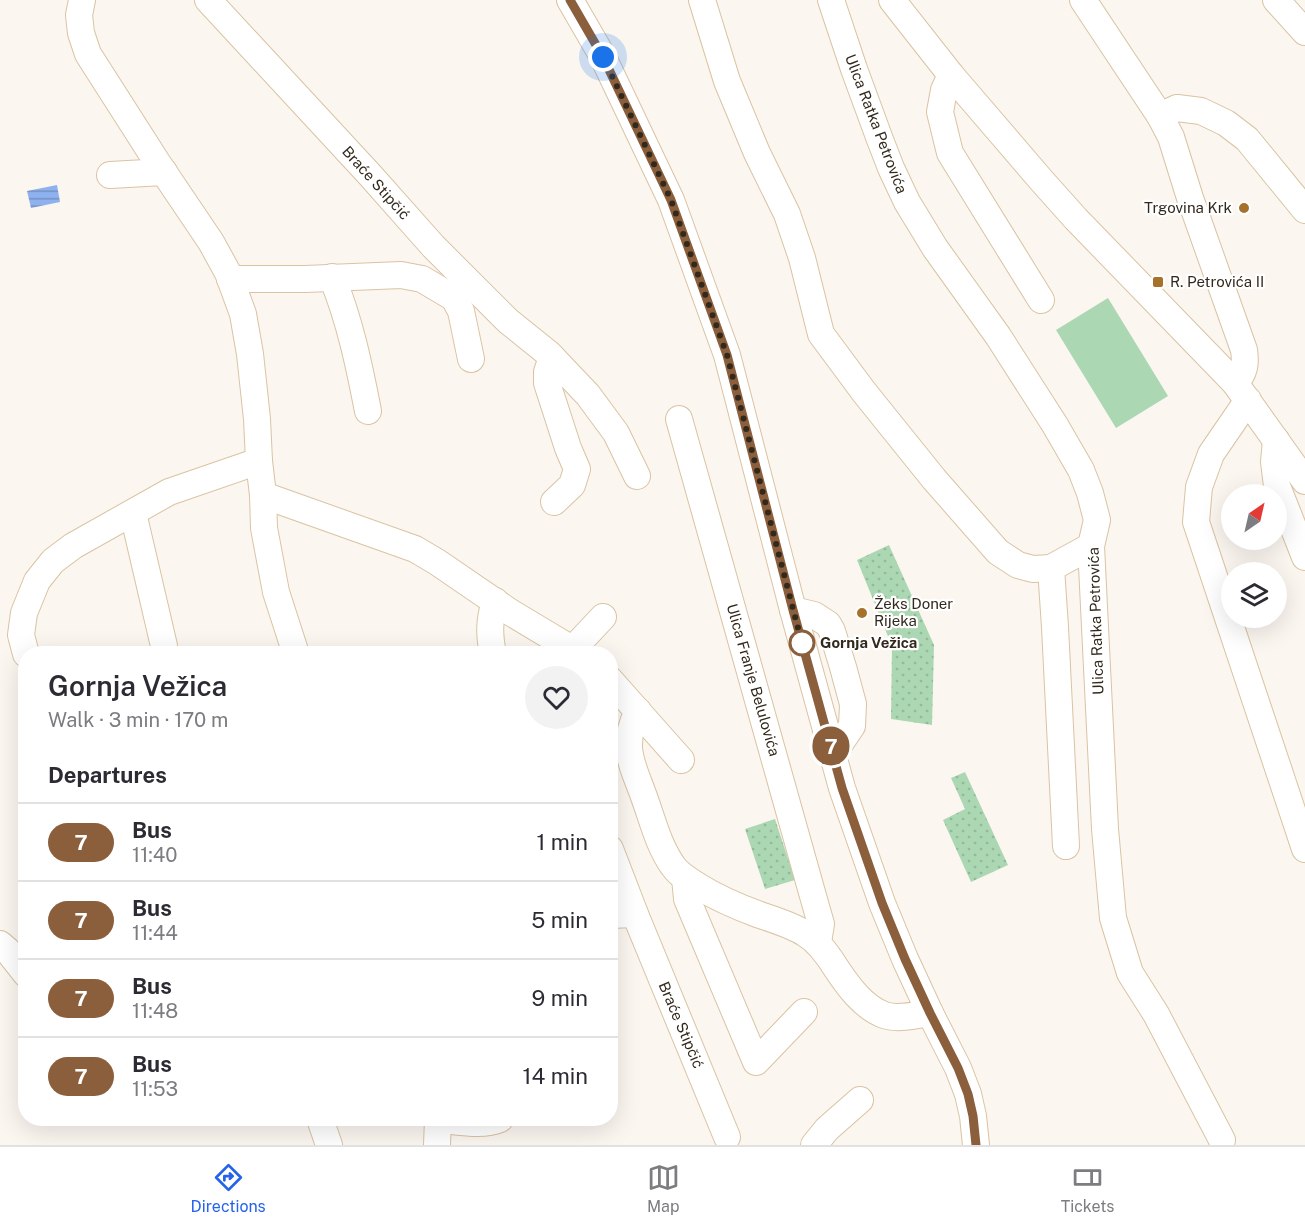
<!DOCTYPE html>
<meta charset="utf-8">
<style>
:root{--surface:#fff;--page:#f2f2f3;--text:#2b2b33;--muted:#7c7c81;--line:#e1e1e2;--accent:#2563eb}
body{margin:0;font-family:"Public Sans",sans-serif;background:var(--page);color:var(--text);height:100vh;display:flex;flex-direction:column;font-size:22px;white-space:nowrap}
*{box-sizing:border-box;margin:0}
p{font-size:20px;color:var(--muted)}
.icon{flex:none;width:33px;height:33px;fill:none;stroke:currentColor;stroke-width:2;stroke-linecap:round;stroke-linejoin:round}
.map{position:relative;flex:1;overflow:hidden}
.details{position:absolute;left:18px;top:646px;width:600px;height:480px;display:flex;flex-direction:column;background:var(--surface);border-radius:24px;box-shadow:0 6px 24px #0002}
.details>*{flex:none}
.badge{padding:0 12px;border-radius:20px;font-size:21px;line-height:39px}
.needle{width:39px;rotate:34deg}
.buttons{position:absolute;left:1221px;top:484px;display:grid;gap:12px}
.buttons a{display:grid;place-items:center;width:66px;height:66px;border-radius:50%;background:var(--surface);box-shadow:0 6px 24px #0002;font-size:30px}
.you{position:absolute;width:30px;height:30px;margin:-15px;border:4px solid #fff;border-radius:50%;background:#1a73e8;box-shadow:0 0 0 9px #1a73e833}
.map>.badge{position:absolute;translate:-50% -50%;box-shadow:0 0 0 3px #fff}
h2{padding:0 30px;font-size:22px;line-height:54px}
.round{display:grid;place-items:center;flex:none;width:63px;height:63px;border-radius:32px;background:var(--page)}
.overview{display:flex;align-items:center;justify-content:space-between;height:102px;padding:0 30px}
h1{font-size:28px;font-weight:600;line-height:45px}
ul{padding:0;list-style:none}
li{display:flex;align-items:center;gap:18px;height:78px;padding:0 30px;border-top:2px solid var(--line)}
li div{flex:1}
li b{display:block;font-size:22px}
li em{font-style:normal}
li .badge{min-width:66px;font-weight:700;text-align:center}
.tab-bar{display:flex;justify-content:space-around;align-items:center;height:84px;border-top:2px solid var(--line);background:var(--surface);font-size:16px;color:var(--muted)}
.tab-bar a{display:grid;justify-items:center;gap:3px}
.tab-bar .active{color:var(--accent)}
.map>svg:first-child{display:block}
</style>
<div class="map">
<svg width="1305" height="1145" viewBox="0 0 1305 1145">
<defs>
<pattern id="green-dots" width="8" height="8" patternUnits="userSpaceOnUse" patternTransform="scale(1.5)"><rect width="8" height="8" fill="#acd7b3"/><path d="M2 2h.1M6 6h.1" fill="none" stroke="#94b999" stroke-width="1.8" stroke-linecap="round"/></pattern>
<pattern id="water-rules" width="6" height="5" patternUnits="userSpaceOnUse" patternTransform="scale(1.5)"><rect width="6" height="5" fill="#8eb1ef"/><path d="M0 2.5h6" fill="none" stroke="#7590c1"/></pattern>
</defs>
<rect width="100%" height="100%" fill="#fbf6f0"/>
<g fill="url(#green-dots)">
<path d="M889,545L934,645L932,725L891,719L892,646L857,560Z"/>
<path d="M965,772L1008,865L971,882L943,820L965,809L951,778Z"/>
<path d="M775,819L795,880L765,889L745,829Z"/>
</g>
<path fill="#acd7b3" d="M1108,298L1168,396L1116,428L1056,330Z"/>
<path fill="url(#water-rules)" d="M57,185L60,202L31,208L27,191Z"/>
<g fill="none" stroke-linecap="round" stroke-linejoin="round">
<defs>
<g id="minor">
<path d="M82,0L79,15L81,33L88,54L157,162L211,242L228,273L243,314L250,354L257,419L259,461L263,495L264,528L276,592L296,654"/>
<path d="M208,0L370,175L433,246L508,321L549,354L588,395L616,433L637,476"/>
<path d="M570,0L603,57L671,200L727,355L793,610L842,788L882,903L905,959L930,1013L958,1068L968,1094L973,1116L976,1145"/>
<path d="M702,0L727,81L757,153L787,214L802,258L821,334L864,392L934,479L998,552L1018,565L1033,569L1051,568L1091,546"/>
<path d="M831,0L854,69L879,137L891,168L907,202L935,248L998,336L1055,425L1081,470L1090,493L1097,520L1091,546L1105,829L1113,918L1130,973L1156,1014L1222,1140"/>
<path d="M892,0L951,75L1042,181L1076,219L1235,383L1305,481"/>
<path d="M1083,0L1160,116L1171,137L1190,198L1244,350C1246,363 1245,373 1235,383"/>
<path d="M1276,0L1305,32"/>
<path d="M951,75L944,90L940,112L950,153L1041,300"/>
<path d="M1160,116L1177,108L1201,111L1226,123L1247,139L1305,210"/>
<path d="M110,175L164,172"/>
<path d="M332,277C350,321 359,365 368,411"/>
<path d="M230,279H305L401,275L422,279L454,298L461,311L471,359"/>
<path d="M552,357L547,372V383L568,448L577,469L572,485L554,502"/>
<path d="M1248,400L1211,454L1199,487L1196,522L1305,849"/>
<path d="M679,419L813,896L821,924L818,942"/>
<path d="M1276,440L1274,462L1277,486L1305,557"/>
<path d="M263,495L415,549L437,562L510,612L570,648L578,654"/>
<path d="M133,513L164,646"/>
<path d="M1051,568L1055,627L1066,846"/>
<path d="M793,610L814,615L828,624L832,631L843,667L853,704L852,726L833,754"/>
<path d="M572,650L603,617"/>
<path d="M26,654L21,635L24,613L37,581L53,561L73,546L169,492L259,461"/>
<path d="M493,654C489,634 489,621 495,601"/>
<path d="M610,680L681,760"/>
<path d="M638,711C621,745 631,762 643,794C652,818 658,845 673,866C679,875 689,880 698,886C717,898 738,907 760,915C775,920 792,925 806,934C819,942 828,955 836,968C848,986 863,1007 884,1015C898,1020 915,1015 930,1013"/>
<path d="M610,849L635,914L727,1137"/>
<path d="M685,878L687,899L756,1062L804,1012"/>
<path d="M610,915L635,914"/>
<path d="M0,944L7,950L26,974"/>
<path d="M320,1119L329,1145"/>
<path d="M438,1120C458,1121 481,1127 500,1119"/>
<path d="M437,1145L438,1119"/>
<path d="M814,1145L827,1129L860,1100"/>
</g>
</defs>
<use href="#minor" stroke="#dac3a3" stroke-width="28"/>
<use href="#minor" stroke="#fff" stroke-width="26"/>
</g>
<g fill="none" stroke-linecap="round" stroke-linejoin="round">
<defs>
<path id="line" d="M570,0L603,57L671,200L727,355L793,610L842,788L882,903L905,959L930,1013L958,1068L968,1094L973,1116L976,1145"/>
</defs>
<use href="#line" stroke="#fff" stroke-width="14"/>
<use href="#line" stroke="#8b5e3c" stroke-width="9"/>
<path stroke="#32291c" stroke-width="6" stroke-dasharray="0 10.8" d="M603,57L671,200L727,355L804,651L802,643"/>
</g>
<g fill="#a6722b" stroke="#fff" stroke-width="2">
<circle cx="1244" cy="208" r="6"/>
<rect x="1152" y="276" width="12" height="12" rx="3"/>
<circle cx="862" cy="613" r="6"/>
</g>
<circle fill="#fff" stroke="#8b5e3c" stroke-width="3" cx="802" cy="643" r="12"/>
<g text-anchor="middle" stroke-width="4.5" stroke-linejoin="round" paint-order="stroke">
<g font-size="15" fill="#32291c" stroke="#fff">
<text transform="translate(876 124) rotate(69)" y="5">Ulica Ratka Petrovića</text>
<text transform="translate(376 183) rotate(48)" y="5">Braće Stipčić</text>
<text transform="translate(1096 621) rotate(-92)" y="5">Ulica Ratka Petrovića</text>
<text transform="translate(753 680) rotate(74)" y="5">Ulica Franje Belulovića</text>
<text transform="translate(681 1025) rotate(67)" y="5">Braće Stipčić</text>
</g>
<g font-size="15" fill="#32291c" stroke="#fff" text-anchor="start">
<text x="1232" y="213" text-anchor="end">Trgovina Krk</text>
<text x="1170" y="287">R. Petrovića II</text>
<text x="874" y="609">Žeks Doner<tspan x="874" dy="17">Rijeka</tspan></text>
</g>
<g font-size="15" font-weight="bold" fill="#32291c" stroke="#fff" text-anchor="start">
<text x="820" y="648">Gornja Vežica</text>
</g>
</g>
</svg>
<div class="buttons">
<a><svg class="needle" viewBox="-14 -14 28 28"><path d="M0-13l5 13h-10z" fill="#e53935"/><path d="M0 13l5-13h-10z" fill="#7c7c81"/></svg></a>
<a><svg class="icon" aria-label="layers" viewBox="0 0 24 24"><path d="M12 4l9 5-9 5-9-5zM3 14l9 5 9-5"/></svg></a>
</div>
<div class="you" style="left:603px;top:57px"></div>
<b class="badge" style="left:831px;top:746px;background:#8b5e3c;color:#fff">7</b>
<section class="details">
<div class="overview"><div><h1>Gornja Vežica</h1><p>Walk · 3 min · 170 m</p></div><a class="round"><svg class="icon" aria-label="heart" viewBox="0 0 24 24"><path d="M12 20l-8-8c-3-5 5-10 8-4 3-6 11-1 8 4z"/></svg></a></div>
<h2>Departures</h2>
<ul>
<li><span class="badge" style="background:#8b5e3c;color:#fff">7</span><div><b>Bus</b><p>11:40</p></div><em>1 min</em></li>
<li><span class="badge" style="background:#8b5e3c;color:#fff">7</span><div><b>Bus</b><p>11:44</p></div><em>5 min</em></li>
<li><span class="badge" style="background:#8b5e3c;color:#fff">7</span><div><b>Bus</b><p>11:48</p></div><em>9 min</em></li>
<li><span class="badge" style="background:#8b5e3c;color:#fff">7</span><div><b>Bus</b><p>11:53</p></div><em>14 min</em></li>
</ul>
</section>
</div>
<nav class="tab-bar">
<a class="active"><svg class="icon" aria-label="directions" viewBox="0 0 24 24"><path d="M12 3l9 9-9 9-9-9zM9 14v-3h6M13 9l2 2-2 2"/></svg>Directions</a>
<a><svg class="icon" aria-label="map" viewBox="0 0 24 24"><path d="M3 6l6-2 6 2 6-2v14l-6 2-6-2-6 2zM9 4v14M15 6v14"/></svg>Map</a>
<a><svg class="icon" aria-label="tickets" viewBox="0 0 24 24"><path d="M3 7h18v10H3zM15 7v10"/></svg>Tickets</a>
</nav>
